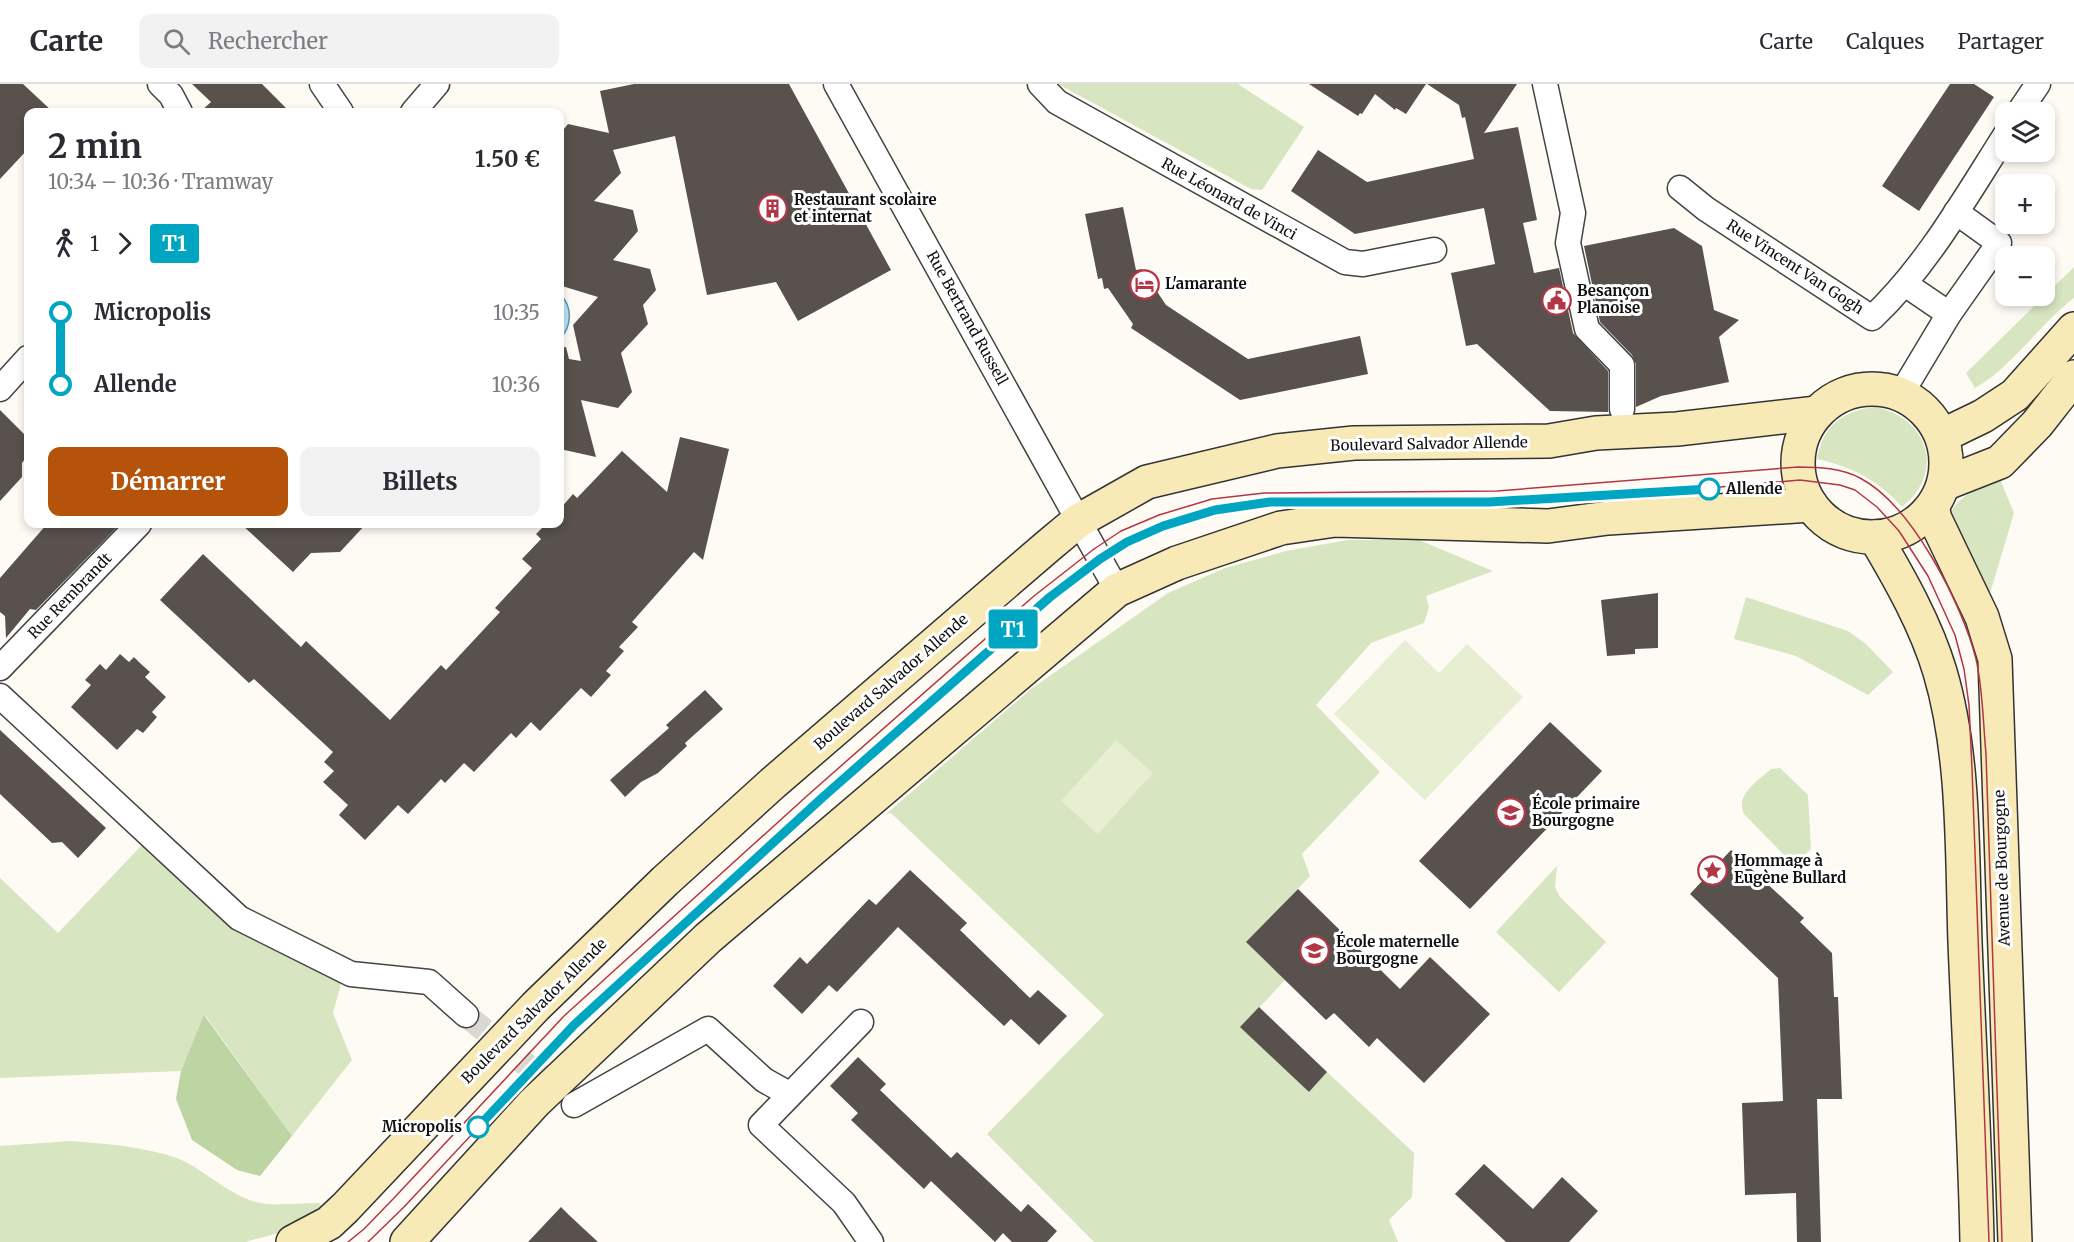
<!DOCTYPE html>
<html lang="fr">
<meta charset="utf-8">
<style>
:root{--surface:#fff;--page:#f2f2f3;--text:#2b2b33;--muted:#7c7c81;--line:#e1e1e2;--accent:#b45309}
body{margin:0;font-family:Merriweather,serif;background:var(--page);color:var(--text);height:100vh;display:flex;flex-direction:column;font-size:22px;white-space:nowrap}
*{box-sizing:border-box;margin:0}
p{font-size:20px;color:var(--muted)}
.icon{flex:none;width:33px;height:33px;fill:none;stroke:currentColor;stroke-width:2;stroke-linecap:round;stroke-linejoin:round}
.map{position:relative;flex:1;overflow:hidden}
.details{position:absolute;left:24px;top:24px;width:540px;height:420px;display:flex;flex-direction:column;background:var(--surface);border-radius:12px;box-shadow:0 3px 9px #0003}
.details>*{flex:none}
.badge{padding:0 12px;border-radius:4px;font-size:21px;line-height:39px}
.buttons{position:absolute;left:1995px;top:18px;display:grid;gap:12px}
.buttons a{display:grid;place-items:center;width:60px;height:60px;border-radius:12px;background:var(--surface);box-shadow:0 3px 9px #0003;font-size:30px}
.map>.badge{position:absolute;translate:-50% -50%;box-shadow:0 0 0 3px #fff}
.legs{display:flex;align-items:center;gap:9px;height:66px;padding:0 24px;font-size:20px}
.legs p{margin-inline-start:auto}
.summary{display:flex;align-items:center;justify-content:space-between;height:102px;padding:0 24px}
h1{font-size:33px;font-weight:700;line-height:45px}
.button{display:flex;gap:12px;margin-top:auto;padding:12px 24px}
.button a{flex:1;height:69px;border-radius:12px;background:var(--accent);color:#fff;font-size:24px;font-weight:700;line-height:69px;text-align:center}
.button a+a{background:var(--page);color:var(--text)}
ul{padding:0 24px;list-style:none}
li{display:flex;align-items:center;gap:21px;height:72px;font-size:22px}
li i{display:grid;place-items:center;width:9px;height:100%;margin:0 8px;background:currentColor}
li i::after{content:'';width:15px;height:15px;margin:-8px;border:4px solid;border-radius:50%;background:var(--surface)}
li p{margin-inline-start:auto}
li:first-child i{background:linear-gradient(#0000 50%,currentColor 0)}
li:last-child i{background:linear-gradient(currentColor 50%,#0000 0)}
header{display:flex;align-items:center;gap:36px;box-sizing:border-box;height:84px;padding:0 30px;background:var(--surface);border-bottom:2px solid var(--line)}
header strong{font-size:28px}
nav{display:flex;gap:33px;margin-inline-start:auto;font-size:21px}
.search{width:420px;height:54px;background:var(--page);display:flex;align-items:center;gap:15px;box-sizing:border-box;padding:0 21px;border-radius:12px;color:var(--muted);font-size:22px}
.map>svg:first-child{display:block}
</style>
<header>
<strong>Carte</strong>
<div class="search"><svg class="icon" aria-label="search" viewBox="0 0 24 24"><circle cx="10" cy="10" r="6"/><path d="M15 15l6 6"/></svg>Rechercher</div>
<nav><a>Carte</a><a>Calques</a><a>Partager</a></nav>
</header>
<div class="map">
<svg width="2074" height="1158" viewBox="0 0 2074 1158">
<rect width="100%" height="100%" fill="#fefbf5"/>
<g fill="#d7e6c1">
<path d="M1058,0H1238L1304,43L1262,106L1251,105Z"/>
<path d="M2074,183V214C2040,240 2010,285 1975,304L1966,289Z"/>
<path d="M1876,323C1928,334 1946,389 1902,423C1878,396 1852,383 1817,375C1823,342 1843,326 1876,323Z"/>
<path d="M2000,395L2014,429L1988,516L1950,430C1959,410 1981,404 2000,395Z"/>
<path d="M1348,456H1419L1493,487L1426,512L1429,523L1424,539L1371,559L1316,621L1380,688L1302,770L1310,792L1247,858L1285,896L1241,943L1309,1008L1327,988L1414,1069L1412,1113L1389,1136L1398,1158H1094L987,1050L1104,931L891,729L886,730L1031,605L1168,509L1225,484L1286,467Z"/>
<path d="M1746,513L1848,547L1866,560L1893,588L1868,611L1796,572L1734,555Z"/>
<path d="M1780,684L1808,711L1811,765L1794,781L1744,730C1735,710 1758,697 1771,685Z"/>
<path d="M142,761L214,825L342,896L333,929L352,976L292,1052L205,931L181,987L0,994V794L58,849Z"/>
<path d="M1557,782L1555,803L1560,813L1606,858L1559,908L1496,848Z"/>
<path d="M70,1057C106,1060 144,1062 179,1075C207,1087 230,1113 260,1119C278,1122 300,1119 319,1119L324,1123L290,1146L245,1158H0V1062Z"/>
</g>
<path fill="#bdd5a2" d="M204,931L292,1052L260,1092L237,1086L192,1056L176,1015L181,987Z"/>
<g fill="#e7eed2">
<path d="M1405,556L1439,589L1467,560L1523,613L1425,716L1334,630Z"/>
<path d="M1116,656L1153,689L1098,750L1061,717Z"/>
</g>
<path fill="#bee2f1" stroke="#4d9cc0" stroke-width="1.5" d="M560,210C573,223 572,242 560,255Z"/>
<g fill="#58514e">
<path d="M0,0H23L53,28H28V65L0,95Z"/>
<path d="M192,0H262L290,28H200L211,18Z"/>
<path d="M634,0H789L891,186L798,237L776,198L707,211L675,52L613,66L621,89L594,117L633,126L638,147L613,176L650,185L656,206L643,221L648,240L621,269L632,308L618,324L581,316L596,373L560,365V264L566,263L569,275L581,277L573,241L598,213L562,202L560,195V50L568,40L609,49L600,7Z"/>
<path d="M1309,0H1426L1406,30L1396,24L1395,26L1375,10L1362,30L1360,29L1358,32Z"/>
<path d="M1427,0H1517L1484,49L1518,43L1537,136L1523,139L1534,189L1559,184L1573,249L1608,287V328L1550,327L1477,260L1466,262L1451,189L1495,180L1484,124L1355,150L1291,107L1318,66L1367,98L1474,75L1465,33L1462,34L1459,21Z"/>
<path d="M1950,0H1974L1994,13L1919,127L1882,102Z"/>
<path d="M1123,123L1136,186L1142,185L1166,221L1248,275L1360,252L1368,290L1240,316L1131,244L1133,240L1108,204L1104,205L1102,194L1098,195L1085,130Z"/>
<path d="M1674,144L1702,162L1714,226L1739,236L1719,253L1729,298L1661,312L1636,323V280L1632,271L1600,238L1584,162Z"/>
<path d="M0,326L28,354V371L22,379V393L0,417Z"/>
<path d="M680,353L729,365L703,476L694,468L632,538L638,543L619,563L624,567L606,587L611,591L591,613L581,604L540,647L531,638L516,654L511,649L474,688L464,679L445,699L441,695L408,730L398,721L365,756L339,731L348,721L323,698L334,687L324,678L333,668L254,595L249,599L160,516L203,470L301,563L306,557L390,636L441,581L446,586L500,528L495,524L532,484L522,475L541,455L536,450L546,440H560V425L573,410L577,414L622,367L667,408Z"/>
<path d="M47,440H120L36,526L30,525L6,554L5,532L0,528V494Z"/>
<path d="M241,440H366L340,468L311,469L293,488Z"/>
<path d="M1658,509V564L1635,565V570L1607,572L1601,516Z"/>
<path d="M120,570L129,578L134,573L141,580L150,588L145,593L166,613L152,628L157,633L143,649L137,645L117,666L71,623L91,601L85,596L100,580L106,586Z"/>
<path d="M705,606L723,625L685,659L687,662L658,689L641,698L625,713L610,696L669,644L666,641Z"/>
<path d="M1550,638L1602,687L1470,825L1419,777Z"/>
<path d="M0,646L106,744L78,774L62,758L52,759L0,710Z"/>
<path d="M1731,766L1804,834L1800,838L1832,869L1834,913H1838L1842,1015H1817L1821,1158H1797L1796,1109L1745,1111L1742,1019L1783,1017L1778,894L1690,810Z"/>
<path d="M910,786L967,839L960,846L1030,914L1038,906L1067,932L1039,961L1011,935L1004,942L898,843L837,908L829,901L802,930L773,902L800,873L807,880L869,815L876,821Z"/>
<path d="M1298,805L1400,905L1430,873L1490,930L1424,999L1377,954L1369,963L1334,929L1326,936L1246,858Z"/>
<path d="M1259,923L1327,988L1309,1008L1240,943Z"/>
<path d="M858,973L886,1000L880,1006L951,1074L957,1068L1021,1128L1028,1120L1057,1147L1047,1158H1012L1003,1149L995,1158L931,1097L924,1105L851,1036L858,1029L830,1002Z"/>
<path d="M1484,1080L1533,1125L1562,1093L1598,1127L1569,1158H1506L1455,1110Z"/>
<path d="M561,1123L570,1132L598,1158H528Z"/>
</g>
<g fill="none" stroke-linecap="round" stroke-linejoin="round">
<path stroke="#dad8d3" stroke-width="24" stroke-dasharray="24 12" stroke-linecap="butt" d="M466,931L564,1012"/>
<defs>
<g id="street">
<path d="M160,0L171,11L180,28"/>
<path d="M322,0L341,28"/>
<path d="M836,0L1117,506"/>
<path d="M1040,0L1057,18L1345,178L1363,180L1434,166"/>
<path d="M1545,0L1573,129L1568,159L1587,245L1622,281V325"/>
<path d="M413,28L437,0"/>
<path d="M2019,28L2038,0"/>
<path d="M1680,104L1706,125L1872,234C1927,182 1965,114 2006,50"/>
<path d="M1905,200L1949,230"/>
<path d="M0,305L28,274"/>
<path d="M1901,310L1949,230L1999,159L1956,128"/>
<path d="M0,584L139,440"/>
<path d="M0,612L239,834L351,890L429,898L466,931"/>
<path d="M861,938L761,1041L844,1119L871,1158"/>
<path d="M574,1021L708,945L764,996L789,1010"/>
</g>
<g id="secondary">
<circle cx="1872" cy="379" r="74"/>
<path d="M1941,349L1952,347L1983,332L2015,311L2074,245"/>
<path d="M1944,400L2000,378L2037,340L2074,293"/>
<path d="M1932,423L1935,435L1982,533L1995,575L2015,1158"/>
<path d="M1875,453C1900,495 1926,541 1940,588C1965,672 1962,771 1965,858C1969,958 1975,1058 1977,1158"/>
<path d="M293,1158L329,1139L345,1124L536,922L665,797L773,699L1048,462L1078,437L1147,398L1277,367L1354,359L1549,357L1596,349L1677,345L1817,329"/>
<path d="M407,1158L534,1019L708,854L1117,506L1177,479L1281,444L1335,436L1548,442L1608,434L1811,421"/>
</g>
</defs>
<use href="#street" stroke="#444" stroke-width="27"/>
<use href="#secondary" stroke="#333" stroke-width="36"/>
<use href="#street" stroke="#fff" stroke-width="24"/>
<use href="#secondary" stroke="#f7eab7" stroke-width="33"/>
<g stroke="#b33646" stroke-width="1.5">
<path d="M348,1158L364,1145L394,1114L564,932L808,711L1034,512L1094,465L1121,447L1159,431L1212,415L1264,409L1497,407L1798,383C1819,383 1841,384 1860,394C1912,421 1962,520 1976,575C1983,606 1983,639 1986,670L2002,1158"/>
<path d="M368,1158L404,1123L574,941L823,713L1050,513L1099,475L1127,458L1163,442L1215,426L1270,418H1489L1652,409L1800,396L1840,401L1855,406L1877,423L1899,447L1928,492L1955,551L1964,585L1969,621L1972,685L1989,1158"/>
</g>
</g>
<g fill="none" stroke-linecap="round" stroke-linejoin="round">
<defs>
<path id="line-1" d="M478,1043L574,941L823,713L1050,513L1100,475L1127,458L1163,442L1215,426L1270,418H1489L1709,405"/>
</defs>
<use href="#line-1" stroke="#fff" stroke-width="14"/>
<use href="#line-1" stroke="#00a5c2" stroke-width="9"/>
</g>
<defs>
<symbol id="building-ring" viewBox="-11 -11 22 22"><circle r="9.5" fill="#fff" stroke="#b33646" stroke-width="1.5"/><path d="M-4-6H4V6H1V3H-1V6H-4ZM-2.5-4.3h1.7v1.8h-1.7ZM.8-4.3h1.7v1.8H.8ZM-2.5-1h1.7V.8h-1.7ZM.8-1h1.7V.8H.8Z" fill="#b33646"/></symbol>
<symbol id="hotel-ring" viewBox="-11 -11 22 22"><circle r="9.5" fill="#fff" stroke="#b33646" stroke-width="1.5"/><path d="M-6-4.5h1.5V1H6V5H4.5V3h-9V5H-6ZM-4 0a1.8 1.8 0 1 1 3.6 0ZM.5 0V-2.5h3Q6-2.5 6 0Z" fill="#b33646"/></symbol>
<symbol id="civic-ring" viewBox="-11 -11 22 22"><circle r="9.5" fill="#fff" stroke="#b33646" stroke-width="1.5"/><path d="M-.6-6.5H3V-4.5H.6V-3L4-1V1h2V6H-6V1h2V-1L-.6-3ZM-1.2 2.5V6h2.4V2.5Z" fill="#b33646"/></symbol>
<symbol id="school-ring" viewBox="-11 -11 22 22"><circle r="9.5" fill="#fff" stroke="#b33646" stroke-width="1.5"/><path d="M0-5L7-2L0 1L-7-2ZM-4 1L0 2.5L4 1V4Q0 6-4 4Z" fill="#b33646"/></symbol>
<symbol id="sight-ring" viewBox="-11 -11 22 22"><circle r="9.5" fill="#fff" stroke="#b33646" stroke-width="1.5"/><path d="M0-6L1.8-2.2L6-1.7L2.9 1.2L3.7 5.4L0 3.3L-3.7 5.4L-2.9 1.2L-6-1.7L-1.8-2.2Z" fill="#b33646"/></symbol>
</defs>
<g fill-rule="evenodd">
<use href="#building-ring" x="756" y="108" width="33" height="33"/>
<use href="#hotel-ring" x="1128" y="184" width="33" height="33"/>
<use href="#civic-ring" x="1540" y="200" width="33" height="33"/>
<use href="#school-ring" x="1494" y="712" width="33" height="33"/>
<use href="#sight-ring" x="1696" y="770" width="33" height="33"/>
<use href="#school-ring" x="1298" y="850" width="33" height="33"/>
</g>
<g fill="#fff" stroke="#00a5c2" stroke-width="3">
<circle cx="1709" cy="405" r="10"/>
<circle cx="478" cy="1043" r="10"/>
</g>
<g text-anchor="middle" stroke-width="6" stroke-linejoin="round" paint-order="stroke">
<g font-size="15" fill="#111" stroke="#fff">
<text transform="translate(1229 115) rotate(29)" y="5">Rue Léonard de Vinci</text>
<text transform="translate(1795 183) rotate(33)" y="5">Rue Vincent Van Gogh</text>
<text transform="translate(967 234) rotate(61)" y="5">Rue Bertrand Russell</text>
<text transform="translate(1429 360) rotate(-1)" y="5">Boulevard Salvador Allende</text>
<text transform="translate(70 512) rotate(-46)" y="5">Rue Rembrandt</text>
<text transform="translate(891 598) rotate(-41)" y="5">Boulevard Salvador Allende</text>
<text transform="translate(2002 784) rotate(-92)" y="5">Avenue de Bourgogne</text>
<text transform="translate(534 927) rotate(-45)" y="5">Boulevard Salvador Allende</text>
</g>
<g font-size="15" font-weight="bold" fill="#111" stroke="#fff" text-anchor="start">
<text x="794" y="121">Restaurant scolaire<tspan x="794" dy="17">et internat</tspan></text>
<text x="1165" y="205">L'amarante</text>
<text x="1577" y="212">Besançon<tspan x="1577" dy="17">Planoise</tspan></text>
<text x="1532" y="725">École primaire<tspan x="1532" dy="17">Bourgogne</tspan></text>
<text x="1734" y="782">Hommage à<tspan x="1734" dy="17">Eugène Bullard</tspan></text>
<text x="1336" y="863">École maternelle<tspan x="1336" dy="17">Bourgogne</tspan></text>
</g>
<g font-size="15" font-weight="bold" fill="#111" stroke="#fff" text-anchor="start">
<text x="1726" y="410">Allende</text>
<text x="462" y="1048" text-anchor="end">Micropolis</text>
</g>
</g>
</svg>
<div class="buttons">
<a><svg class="icon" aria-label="layers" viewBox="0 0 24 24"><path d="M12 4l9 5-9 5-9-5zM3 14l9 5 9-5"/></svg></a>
<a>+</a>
<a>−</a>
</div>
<b class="badge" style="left:1013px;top:545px;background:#00a5c2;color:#fff">T1</b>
<section class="details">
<div class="summary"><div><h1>2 min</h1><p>10:34 – 10:36 · Tramway</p></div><b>1.50 €</b></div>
<div class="legs"><svg class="icon" aria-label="walk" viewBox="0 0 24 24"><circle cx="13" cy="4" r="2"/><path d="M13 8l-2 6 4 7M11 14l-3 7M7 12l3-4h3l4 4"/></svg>1<svg class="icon" aria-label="forward" viewBox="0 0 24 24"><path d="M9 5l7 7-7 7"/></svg><b class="badge" style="background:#00a5c2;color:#fff">T1</b></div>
<ul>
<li><i style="color:#00a5c2"></i><b>Micropolis</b><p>10:35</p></li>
<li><i style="color:#00a5c2"></i><b>Allende</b><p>10:36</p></li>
</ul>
<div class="button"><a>Démarrer</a><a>Billets</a></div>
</section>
</div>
